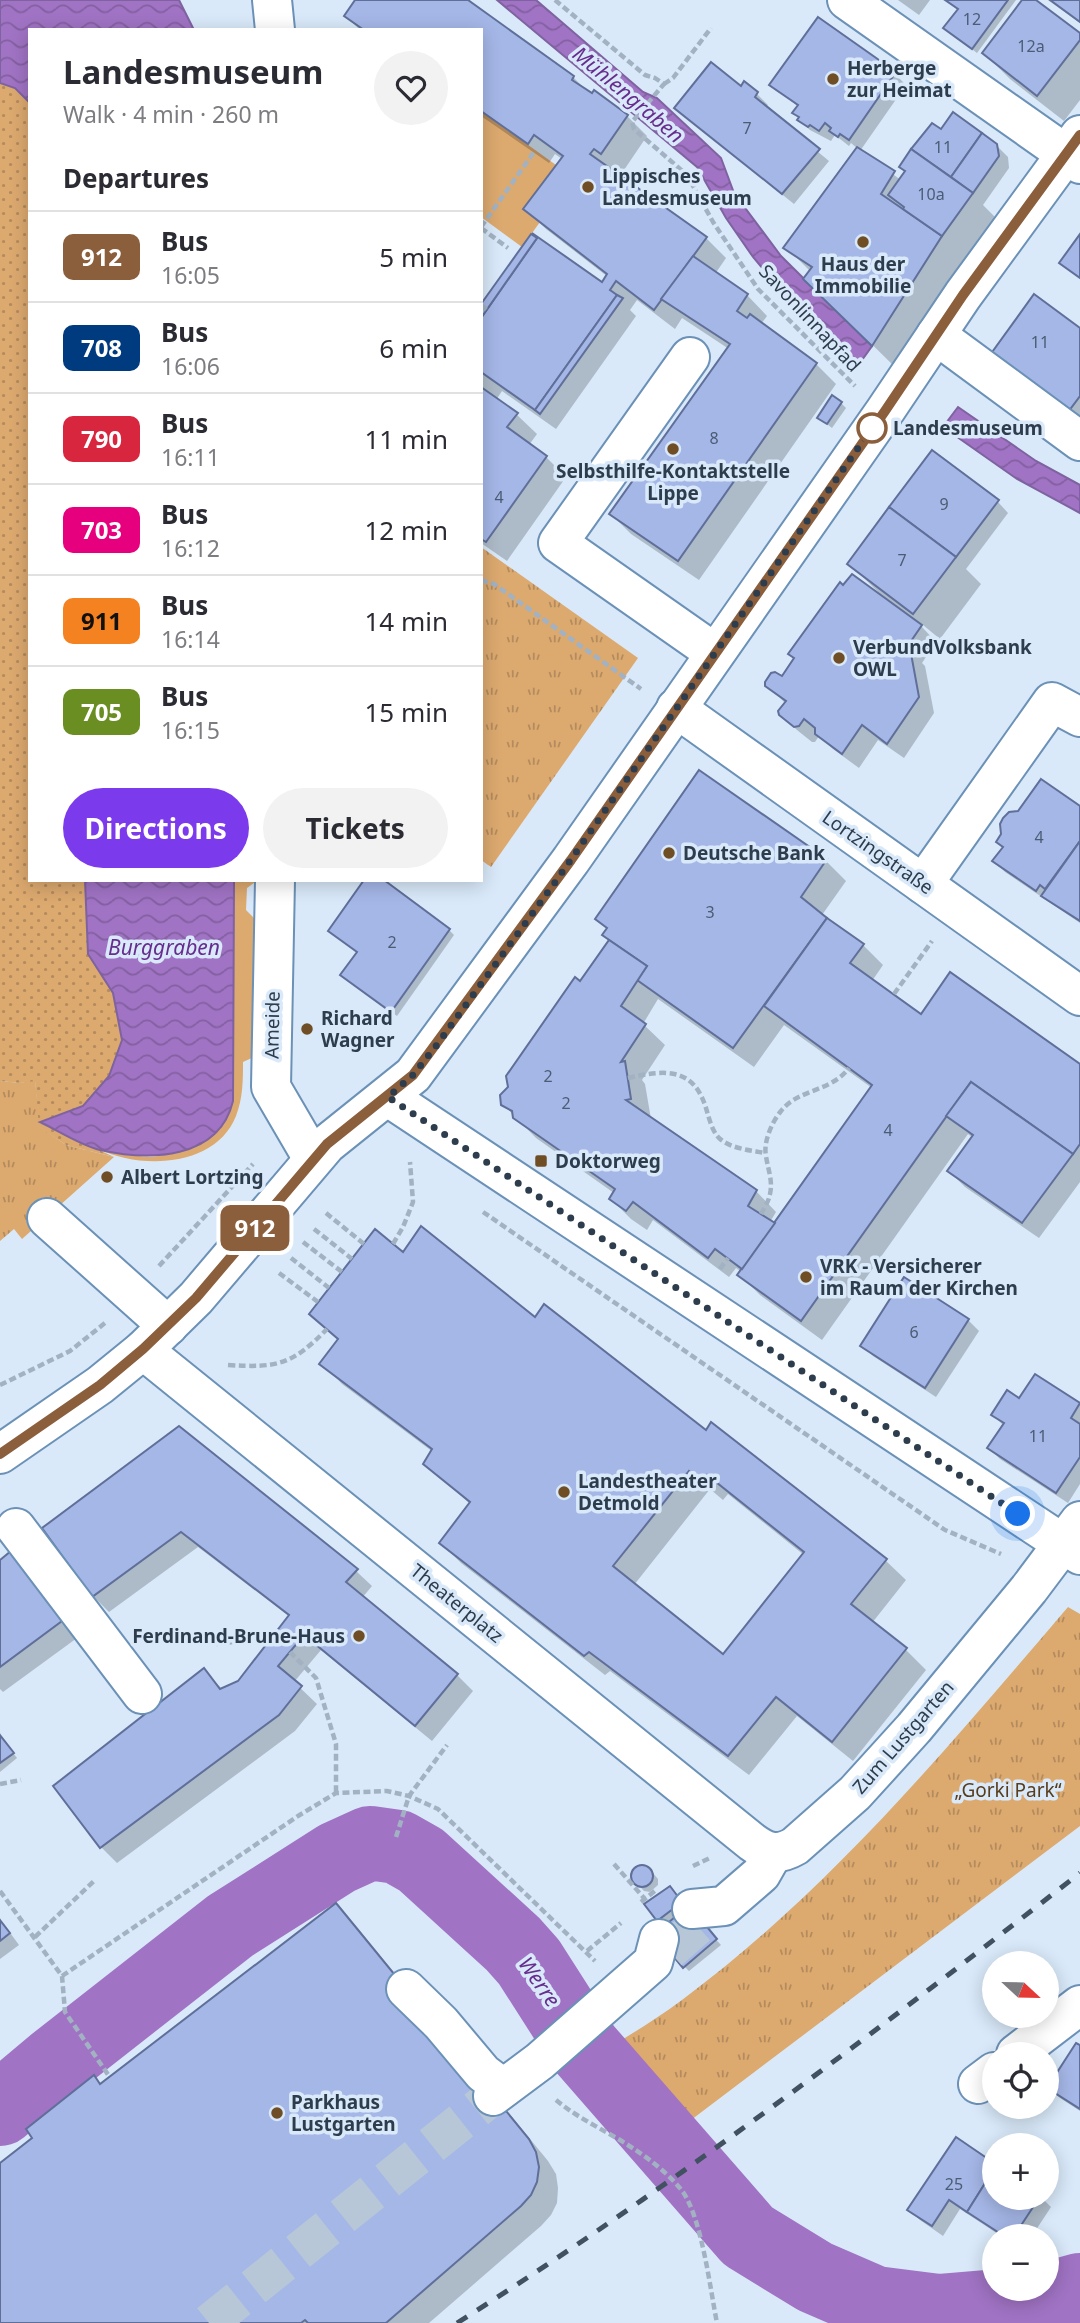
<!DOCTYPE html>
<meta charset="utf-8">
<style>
:root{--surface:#fff;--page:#f2f2f3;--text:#2b2b33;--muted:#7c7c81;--line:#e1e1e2;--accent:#7c3aed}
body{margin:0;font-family:"Noto Sans",sans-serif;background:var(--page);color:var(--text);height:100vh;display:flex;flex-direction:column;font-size:26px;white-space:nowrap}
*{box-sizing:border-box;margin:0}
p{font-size:23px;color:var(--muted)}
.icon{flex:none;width:38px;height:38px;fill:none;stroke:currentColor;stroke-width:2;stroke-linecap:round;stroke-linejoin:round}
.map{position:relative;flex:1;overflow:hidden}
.sheet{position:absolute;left:28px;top:28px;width:455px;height:854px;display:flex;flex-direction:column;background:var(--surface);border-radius:0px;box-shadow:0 4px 18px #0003}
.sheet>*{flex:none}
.badge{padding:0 14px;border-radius:10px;font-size:24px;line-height:46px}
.needle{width:46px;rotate:112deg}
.controls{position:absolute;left:982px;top:1951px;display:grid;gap:14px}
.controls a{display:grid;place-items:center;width:77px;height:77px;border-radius:50%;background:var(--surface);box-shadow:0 4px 18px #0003;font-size:35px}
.you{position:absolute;width:35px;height:35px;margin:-18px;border:5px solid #fff;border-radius:50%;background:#1a73e8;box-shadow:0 0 0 10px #1a73e833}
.map>.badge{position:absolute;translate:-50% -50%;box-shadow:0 0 0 4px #fff}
h2{padding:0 35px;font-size:26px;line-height:63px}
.round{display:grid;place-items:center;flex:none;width:74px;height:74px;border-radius:37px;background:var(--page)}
.summary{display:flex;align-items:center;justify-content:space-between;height:119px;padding:0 35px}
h1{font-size:33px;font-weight:700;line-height:52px}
.primary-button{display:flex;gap:14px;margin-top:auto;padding:14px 35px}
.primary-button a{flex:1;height:80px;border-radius:42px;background:var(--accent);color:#fff;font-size:28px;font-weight:700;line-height:80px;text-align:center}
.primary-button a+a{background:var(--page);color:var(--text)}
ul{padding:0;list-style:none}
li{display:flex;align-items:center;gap:21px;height:91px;padding:0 35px;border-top:2px solid var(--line)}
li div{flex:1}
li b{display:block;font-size:26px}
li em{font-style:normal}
li .badge{min-width:77px;font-weight:700;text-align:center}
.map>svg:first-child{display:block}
</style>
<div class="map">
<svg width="1080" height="2323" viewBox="0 0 1080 2323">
<defs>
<pattern id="park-tufts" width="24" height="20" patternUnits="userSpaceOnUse" patternTransform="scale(1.75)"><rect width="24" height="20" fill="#dca96f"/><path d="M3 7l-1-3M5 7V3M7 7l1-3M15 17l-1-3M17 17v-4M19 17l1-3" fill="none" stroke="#b38b5d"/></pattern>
<pattern id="garden-dots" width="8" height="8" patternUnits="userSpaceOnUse" patternTransform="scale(1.75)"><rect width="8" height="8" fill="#dca96f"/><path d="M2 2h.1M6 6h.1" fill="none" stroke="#b38b5d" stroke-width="1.8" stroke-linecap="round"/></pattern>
<pattern id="water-waves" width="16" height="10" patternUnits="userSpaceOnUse" patternTransform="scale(1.75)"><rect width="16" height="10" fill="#a073c4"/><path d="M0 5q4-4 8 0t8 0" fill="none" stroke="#8360a1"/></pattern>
</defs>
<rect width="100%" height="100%" fill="#d9e9f9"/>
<g fill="#dca96f">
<path d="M481,111L556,165L524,209L540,222L522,247L481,217Z"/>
<path d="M234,880H258L247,888L246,910L261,925L260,1054L243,1062C243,1080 243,1098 236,1116C216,1167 141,1170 99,1149C116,1152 143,1159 159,1156C193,1152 224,1136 233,1101Z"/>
</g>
<g fill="url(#park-tufts)">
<path d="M481,547L638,658L491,867L481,860Z"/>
<path d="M35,1080L40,1127L66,1145L114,1157L22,1239L14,1229L0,1241V1081L20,1083Z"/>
<path d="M1068,1607L1080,1614V1826L691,2120L620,2041C641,2028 662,2015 682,2000C830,1890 949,1746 1068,1607Z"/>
</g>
<path fill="url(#garden-dots)" d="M0,83L15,88L30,103V880H85L88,954L113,993L122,1040L109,1076L83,1106L41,1122L114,1157L66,1145L39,1127L35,1081L20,1083L0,1081Z"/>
<g fill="url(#water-waves)" stroke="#7e63a0" stroke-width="2">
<path d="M0,0H179L194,30H30V103L15,88L0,83Z"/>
<path d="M497,0H536L643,92L657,98L721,158L734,193L781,256L872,346L857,367L784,294L753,257L726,218L697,167Z"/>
<path d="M958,407L1036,461L1080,485V513L1017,479L943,427Z"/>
<path d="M85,880H234L233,1101C219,1160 149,1161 100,1150C80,1145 59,1131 40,1122L83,1106L109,1076L122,1040L113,993L88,954Z"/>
</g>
<g fill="#0003" fill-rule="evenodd">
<path d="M357,0H465L573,77L592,96L627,116L647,136L622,173L615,168L612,172L706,238L726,258L715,274L747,295L767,316L761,324L816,364L836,384L699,580L631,534L611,514L729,349L682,318L675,329L637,300L630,310L636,316L556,429L502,391L496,400L516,414L537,434L529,445L546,457L566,477L507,561L481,543V307L602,285L608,277L546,229L526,209L562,159L555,154L549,163L481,116V30H360L346,16Z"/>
<path d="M898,0H930L919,15Z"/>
<path d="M945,0H1016L977,53L951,33L959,10Z"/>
<path d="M1024,0H1033L1080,36V100L1064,121L1010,79L984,53Z"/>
<path d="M1048,0H1080V23Z"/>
<path d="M818,19L895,74L906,85L860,151L901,180L907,172L902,167L932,125L941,132L996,145L1008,157L1009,168L983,205L998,220L899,371L832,305L811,272L786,247L858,149L851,143L849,146L835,135L831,141L810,130L799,119V107L771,85Z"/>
<path d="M741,88L757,94L768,105L765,108L829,161L794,204L687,118Z"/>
<path d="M1080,330V423L1008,371Z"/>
<path d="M841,403L846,408L832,428L819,418Z"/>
<path d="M932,452L998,502L1008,513L966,569L981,584L940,639L923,625L922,627L936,642L922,663L925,666L934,713L904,758L878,740L859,768L833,749L819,736L815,742H812L797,730L780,714L786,704L767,685L782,679L879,593L849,563Z"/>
<path d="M1080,808V923L1005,872L994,861Z"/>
<path d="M826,861L846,881L822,915L863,945L883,965L872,981L921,1016L1080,1066V1182L1039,1238L965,1187L949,1171L973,1138L968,1134L822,1340L760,1295L740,1275L742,1272L736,1268L729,1277L653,1220L647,1230L631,1219L611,1199L614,1193L536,1138L503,1104L510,1088L611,940L608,930L597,919ZM658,999L754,1067L784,1025L872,1088L775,1226L770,1222L776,1212L756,1191L651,1119L645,1084L642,1080L665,1045L643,1024Z"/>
<path d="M449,930L454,935L397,1016L348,980Z"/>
<path d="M403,1254L535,1319L706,1432L885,1560L906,1580L872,1623L906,1650L926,1670L853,1761L797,1716L749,1775L610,1671L605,1675L461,1563L441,1543L470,1504L426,1464L433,1452L342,1384L322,1363L339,1340L332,1334ZM710,1489L723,1500L728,1494L804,1555L724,1656L634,1585Z"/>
<path d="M968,1320L979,1331L936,1397L873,1356L862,1345Z"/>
<path d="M1035,1376L1080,1405V1484L1068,1503L1000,1459L989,1448L1004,1426L993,1415L1020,1400Z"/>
<path d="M179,1428L356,1571L372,1586L362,1598L457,1675L473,1691L432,1741L321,1650L294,1682L317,1704L295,1731L117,1863L101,1847L55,1787L204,1670L223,1690L239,1683L290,1617L198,1547L109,1612L93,1596Z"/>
<path d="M11,1554L77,1638L3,1692L0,1689V1562Z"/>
<path d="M0,1736L17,1758L0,1772Z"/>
<path d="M640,1866H647L658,1879V1885L650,1892L644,1891L632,1878V1873Z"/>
<path d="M670,1889L721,1945L689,1971L684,1966L665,1926L659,1920Z"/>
<path d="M336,1906L356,1926L548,2161L556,2174L558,2188L557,2203L551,2215L541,2226L429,2323H0V2165Z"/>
<path d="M0,1919L19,1945L0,1959Z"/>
<path d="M1080,2047V2111L1060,2098L1049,2088Z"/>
<path d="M994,2165V2198H1042L1051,2207L1032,2236H1001L960,2209L943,2236L920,2220L909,2209Z"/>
</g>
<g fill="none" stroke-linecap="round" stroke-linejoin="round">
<path stroke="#a073c4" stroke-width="74" d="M0,2109L55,2063L230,1926L337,1858L370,1843L398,1847L421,1860L513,1944L529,1962L584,2048L748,2236L815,2277L875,2303L938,2311L1033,2303L1080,2290"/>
</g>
<g fill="#a5b7e7" stroke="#5f6f9a" stroke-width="2" fill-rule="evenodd">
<path d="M355,0H468L574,76L572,80L592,93L594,90L628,115L601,154L594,149L590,154L707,237L654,310L616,281L610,290L617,295L535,410L481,372V318L537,238L532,233L602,282L607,274L523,209L563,156L534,135L528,144L481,111V30H364L344,16Z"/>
<path d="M945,0H1008L972,49L943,28L958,9Z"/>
<path d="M1022,0H1036L1080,33V40L1037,96L982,53Z"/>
<path d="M1050,0H1080V22Z"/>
<path d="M818,17L896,72L849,140L840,134L838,137L829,131L831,128L825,123L819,131L810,125L808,127L797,120L799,117L792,113L798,105L769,85Z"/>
<path d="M711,62L741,86L744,81L758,92L755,97L820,149L782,194L674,108Z"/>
<path d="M953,112L982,133L951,177L911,149L932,123L941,129Z"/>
<path d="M982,133L997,144L999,156L973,193L951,177Z"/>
<path d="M857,147L895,171L881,194L942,236L872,346L803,279L812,267L783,248Z"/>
<path d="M911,149L973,193L942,236L903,209L904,207L888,195L905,171L899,167Z"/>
<path d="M531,234L537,238L481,318V304Z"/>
<path d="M1080,234V278L1059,263Z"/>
<path d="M693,256L748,294L737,311L747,318L750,314L817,363L678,561L609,514L730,344L661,299Z"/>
<path d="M1034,294L1080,328V396L1068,412L990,355Z"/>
<path d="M617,295L623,298L540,414L535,410Z"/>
<path d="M481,387L518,413L507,427L547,456L486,542L481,539Z"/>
<path d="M832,395L842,402L827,424L817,418Z"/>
<path d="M932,450L999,500L956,557L889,507Z"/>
<path d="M889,507L956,557L913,614L847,564Z"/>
<path d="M852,574L922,625L907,647L910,648L919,697L887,744L862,725L842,754L815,734V728L804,719L799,726L794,727L779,715L778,711L786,701L765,686V682L771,673L775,672L782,676L794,658L788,654L840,582L843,585Z"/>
<path d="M699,770L827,859L801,897L827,918L733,1048L637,980L647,966L602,935L607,928L595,919Z"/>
<path d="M1041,779L1080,806V841L1045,889L1040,885L1036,891L992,861L1003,847L996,842L1001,834L1000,824L1003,818L1009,812L1018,811Z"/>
<path d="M1080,841V921L1041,896Z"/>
<path d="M364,880H384L450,929L391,1012L340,975L357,952L328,931Z"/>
<path d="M827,918L864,944L850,963L921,1014L950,972L1080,1064V1144L1073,1154L971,1082L801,1321L737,1275L872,1085L764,1006Z"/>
<path d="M609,940L647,966L621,1006L646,1024L621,1062L625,1061L631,1099L626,1100L757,1190L748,1206L775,1223L742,1269L715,1249L708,1258L633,1202L626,1211L609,1199L615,1189L513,1118L512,1111L501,1105L500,1095L508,1087L506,1076L575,977L580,981Z"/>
<path d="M971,1082L1073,1154L1022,1223L947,1171L973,1135L946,1116Z"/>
<path d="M421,1226L535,1317L544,1304L706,1430L711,1422L887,1559L851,1604L907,1648L832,1742L776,1697L728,1756L589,1652L584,1656L439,1543L470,1502L423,1464L432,1449L319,1364L338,1339L309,1314L375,1229L403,1252ZM689,1471L702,1481L707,1475L804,1552L723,1654L613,1566Z"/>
<path d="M904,1277L969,1319L925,1388L860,1346Z"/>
<path d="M1035,1374L1080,1403L1071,1418L1080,1424V1457L1056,1493L987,1448L1004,1423L991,1415L1007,1390L1019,1398Z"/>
<path d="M179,1426L358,1569L346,1582L458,1674L415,1726L304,1635L278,1666L302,1686L279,1715L100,1848L53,1786L204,1668L220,1689L238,1681L289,1615L181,1532L92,1597L42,1528Z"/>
<path d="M11,1551L62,1621L0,1667V1560Z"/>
<path d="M0,1735L14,1753L0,1763Z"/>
<circle cx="642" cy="1876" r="11"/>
<path d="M670,1886L682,1902L657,1921L644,1904Z"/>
<path d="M336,1903L529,2139L536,2152L539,2167L537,2182L531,2195L521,2206L386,2323H308L305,2320L301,2323H0V2163L32,2138L26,2129L94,2075L100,2084Z"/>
<path d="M689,1905L717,1939L683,1968L655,1934Z"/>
<path d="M0,1920L10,1933L0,1941Z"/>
<path d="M1076,2043L1080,2045V2109L1047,2088Z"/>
<path d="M956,2137L994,2163V2169L967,2212L949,2200L932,2226L907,2210Z"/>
<path d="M994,2169V2198H1039L1014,2236H1004L967,2212Z"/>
</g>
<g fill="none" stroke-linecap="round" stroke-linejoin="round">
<g stroke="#b7c7d7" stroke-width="38" stroke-dasharray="38 19" stroke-linecap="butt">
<path d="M669,1951L702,1922"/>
<path d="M209,2323L493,2096"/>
</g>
<defs>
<g id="minor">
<path d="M272,0L275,30"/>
<path d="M847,0L1080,164"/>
<path d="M936,335L1080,441"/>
<path d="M690,357L558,543L715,653"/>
<path d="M676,708L1080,996"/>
<path d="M275,880L271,1087L313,1159"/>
<path d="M923,884L1052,702L1080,717"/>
<path d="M388,1097L1080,1555"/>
<path d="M47,1218L168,1326"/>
<path d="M143,1350L752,1842C767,1853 778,1856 795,1846L855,1793L914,1728L1029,1589L1080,1521"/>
<path d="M0,1454L100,1385L143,1350L196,1298L327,1144L413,1075L571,860L885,411L963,295L1080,135"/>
<path d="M16,1528L142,1694"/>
<path d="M692,1909L724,1906L761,1874L773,1853"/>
<path d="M406,1989L441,2023L483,2073L503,2088"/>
<path d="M1016,2054L1080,2005"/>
<path d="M978,2084L994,2072"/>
<path d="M493,2096L540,2061L653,1962L659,1939"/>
</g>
</defs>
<use href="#minor" stroke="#6b91b7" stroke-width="42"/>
<g stroke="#a2b2c2" stroke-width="4.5" stroke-dasharray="7 3.5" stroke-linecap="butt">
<path d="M555,0L645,75L655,78L664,84L632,122L634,129L687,175L713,222L758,289L855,386"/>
<path d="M664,84L673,78L711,28"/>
<path d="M481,227L534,152"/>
<path d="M481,228L508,248"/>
<path d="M481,305L487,310"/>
<path d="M481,580L494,584L641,689"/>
<path d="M894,994L932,941"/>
<path d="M628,1078C664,1070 693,1066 706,1108C709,1118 712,1131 719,1138C731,1149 750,1150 765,1153"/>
<path d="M483,1212L945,1530L1001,1554"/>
<path d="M326,1213L364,1244"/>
<path d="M761,1214C764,1208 769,1201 770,1194C773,1180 768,1170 766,1156C763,1142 772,1122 781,1111C798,1089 831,1092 849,1068"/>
<path d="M314,1229L352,1259"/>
<path d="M303,1242L342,1272"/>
<path d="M393,1244L403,1227L413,1202L410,1162"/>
<path d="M291,1258L329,1288"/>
<path d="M159,1266L253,1164"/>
<path d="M720,1269L728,1258"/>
<path d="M279,1273L318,1302"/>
<path d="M228,1365C277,1368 292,1365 327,1329"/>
<path d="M0,1385L70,1351L105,1323"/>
<path d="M216,1644L271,1638"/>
<path d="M290,1652L316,1678L336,1744V1793"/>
<path d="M0,1784L21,1780"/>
<path d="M396,1837L409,1796L447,1745"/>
<path d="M614,1864L644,1898"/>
<path d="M693,1866L710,1858"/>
<path d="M0,1891L62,1976L65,2012L109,2076"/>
<path d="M641,1902L656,1890"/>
<path d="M35,1937L95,1880"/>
<path d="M587,1951L621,1923"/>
<path d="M62,1976L298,1816L336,1793L387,1791L409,1796L438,1809L595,1961"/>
<path d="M556,2100C580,2120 609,2132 634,2149C651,2160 671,2176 683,2192C702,2220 710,2288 717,2323"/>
</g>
<use href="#minor" stroke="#fff" stroke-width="38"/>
<path stroke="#415161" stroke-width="5" stroke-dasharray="12 12" stroke-linecap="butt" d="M457,2323C674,2186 878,2030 1080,1873"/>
</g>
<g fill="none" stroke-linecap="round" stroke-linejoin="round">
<defs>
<path id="line" d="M0,1454L100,1385L143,1349L196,1298L327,1144L413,1075L571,860L885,411L963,295L1080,135"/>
</defs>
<use href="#line" stroke="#fff" stroke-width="16"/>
<use href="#line" stroke="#8b5e3c" stroke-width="10"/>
<path stroke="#2d3d4d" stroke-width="7" stroke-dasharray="0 12.6" d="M872,428L556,881L436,1046L413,1075L388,1097L1018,1514"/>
</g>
<g fill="#6f4e25" stroke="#d9e9f9" stroke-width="2.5">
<circle cx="833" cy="79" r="7"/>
<circle cx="588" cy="187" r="7"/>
<circle cx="863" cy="242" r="7"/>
<circle cx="673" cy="449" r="7"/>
<circle cx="839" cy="658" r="7"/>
<circle cx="669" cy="853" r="7"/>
<circle cx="307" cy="1029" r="7"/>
<rect x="534" y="1154" width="14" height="14" rx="3.5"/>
<circle cx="107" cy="1177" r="7"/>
<circle cx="806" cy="1277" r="7"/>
<circle cx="564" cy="1492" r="7"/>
<circle cx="359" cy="1636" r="7"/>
<circle cx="277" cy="2113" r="7"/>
</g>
<circle fill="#fff" stroke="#8b5e3c" stroke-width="3.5" cx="872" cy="428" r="14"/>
<g text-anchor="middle" stroke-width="7" stroke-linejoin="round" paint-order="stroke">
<g font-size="16" fill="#4b5c74">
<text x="972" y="25">12</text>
<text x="1031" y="52">12a</text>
<text x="747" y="134">7</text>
<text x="943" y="153">11</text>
<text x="931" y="200">10a</text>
<text x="1040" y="348">11</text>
<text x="714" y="444">8</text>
<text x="499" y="503">4</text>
<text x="944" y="510">9</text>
<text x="902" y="566">7</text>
<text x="1039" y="843">4</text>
<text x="710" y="918">3</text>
<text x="392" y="948">2</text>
<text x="548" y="1082">2</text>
<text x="566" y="1109">2</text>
<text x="888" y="1136">4</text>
<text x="914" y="1338">6</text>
<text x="1038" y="1442">11</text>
<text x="954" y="2190">25</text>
</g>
<g font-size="19" font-weight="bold" fill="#2d3d4d" stroke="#d9e9f9" text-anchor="start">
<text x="847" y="75">Herberge<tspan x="847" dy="22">zur Heimat</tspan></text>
<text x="602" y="183">Lippisches<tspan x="602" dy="22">Landesmuseum</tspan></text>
<text x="863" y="271" text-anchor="middle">Haus der<tspan x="863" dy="22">Immobilie</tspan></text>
<text x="673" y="478" text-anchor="middle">Selbsthilfe-Kontaktstelle<tspan x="673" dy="22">Lippe</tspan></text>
<text x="853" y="654">VerbundVolksbank<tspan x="853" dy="22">OWL</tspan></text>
<text x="683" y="860">Deutsche Bank</text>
<text x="321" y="1025">Richard<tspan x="321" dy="22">Wagner</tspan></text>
<text x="555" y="1168">Doktorweg</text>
<text x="121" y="1184">Albert Lortzing</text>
<text x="820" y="1273">VRK - Versicherer<tspan x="820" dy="22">im Raum der Kirchen</tspan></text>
<text x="578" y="1488">Landestheater<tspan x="578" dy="22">Detmold</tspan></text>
<text x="345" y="1643" text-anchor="end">Ferdinand-Brune-Haus</text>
<text x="291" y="2109">Parkhaus<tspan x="291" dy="22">Lustgarten</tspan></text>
</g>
<g font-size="19" fill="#2d3d4d" stroke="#d9e9f9">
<text transform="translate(810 318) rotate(47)" y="7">Savonlinnapfad</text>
<text transform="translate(878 852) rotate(35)" y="7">Lortzingstraße</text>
<text transform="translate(272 1025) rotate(-89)" y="7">Ameide</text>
<text transform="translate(457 1603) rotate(39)" y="7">Theaterplatz</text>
<text transform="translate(903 1737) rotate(-49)" y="7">Zum Lustgarten</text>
</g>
<g font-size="19" font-weight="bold" fill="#2d3d4d" stroke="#d9e9f9" text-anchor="start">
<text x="893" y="435">Landesmuseum</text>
</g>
<g font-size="19" fill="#593d1b" stroke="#d9e9f9">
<text x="1008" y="1797">„Gorki Park“</text>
</g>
<g font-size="21" font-style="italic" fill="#672d8e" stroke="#d9e9f9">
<text transform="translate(628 95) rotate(40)" y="7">Mühlengraben</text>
<text x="164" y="955">Burggraben</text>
<text transform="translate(539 1982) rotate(55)" y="7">Werre</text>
</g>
</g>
</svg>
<div class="controls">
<a><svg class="needle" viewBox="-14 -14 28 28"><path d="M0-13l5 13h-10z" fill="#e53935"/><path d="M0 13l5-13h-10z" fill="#7c7c81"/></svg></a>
<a><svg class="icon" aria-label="locate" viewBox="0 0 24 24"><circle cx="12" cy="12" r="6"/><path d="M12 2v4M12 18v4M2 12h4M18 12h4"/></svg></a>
<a>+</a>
<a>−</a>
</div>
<div class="you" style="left:1018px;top:1514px"></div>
<b class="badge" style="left:255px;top:1228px;background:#8b5e3c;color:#fff">912</b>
<section class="sheet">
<div class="summary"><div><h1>Landesmuseum</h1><p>Walk · 4 min · 260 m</p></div><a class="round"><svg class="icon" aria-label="heart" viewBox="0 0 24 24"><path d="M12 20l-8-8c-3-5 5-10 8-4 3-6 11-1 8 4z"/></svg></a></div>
<h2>Departures</h2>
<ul>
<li><span class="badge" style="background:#8b5e3c;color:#fff">912</span><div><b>Bus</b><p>16:05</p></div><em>5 min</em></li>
<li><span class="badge" style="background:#003b80;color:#fff">708</span><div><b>Bus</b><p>16:06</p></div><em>6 min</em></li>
<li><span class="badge" style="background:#d7263d;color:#fff">790</span><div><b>Bus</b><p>16:11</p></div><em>11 min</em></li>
<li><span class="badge" style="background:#e6007e;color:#fff">703</span><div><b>Bus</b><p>16:12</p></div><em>12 min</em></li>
<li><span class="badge" style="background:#f58220;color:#111">911</span><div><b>Bus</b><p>16:14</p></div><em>14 min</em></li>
<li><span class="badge" style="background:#6b8e23;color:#fff">705</span><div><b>Bus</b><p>16:15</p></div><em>15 min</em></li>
</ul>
<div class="primary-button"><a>Directions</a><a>Tickets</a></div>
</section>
</div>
